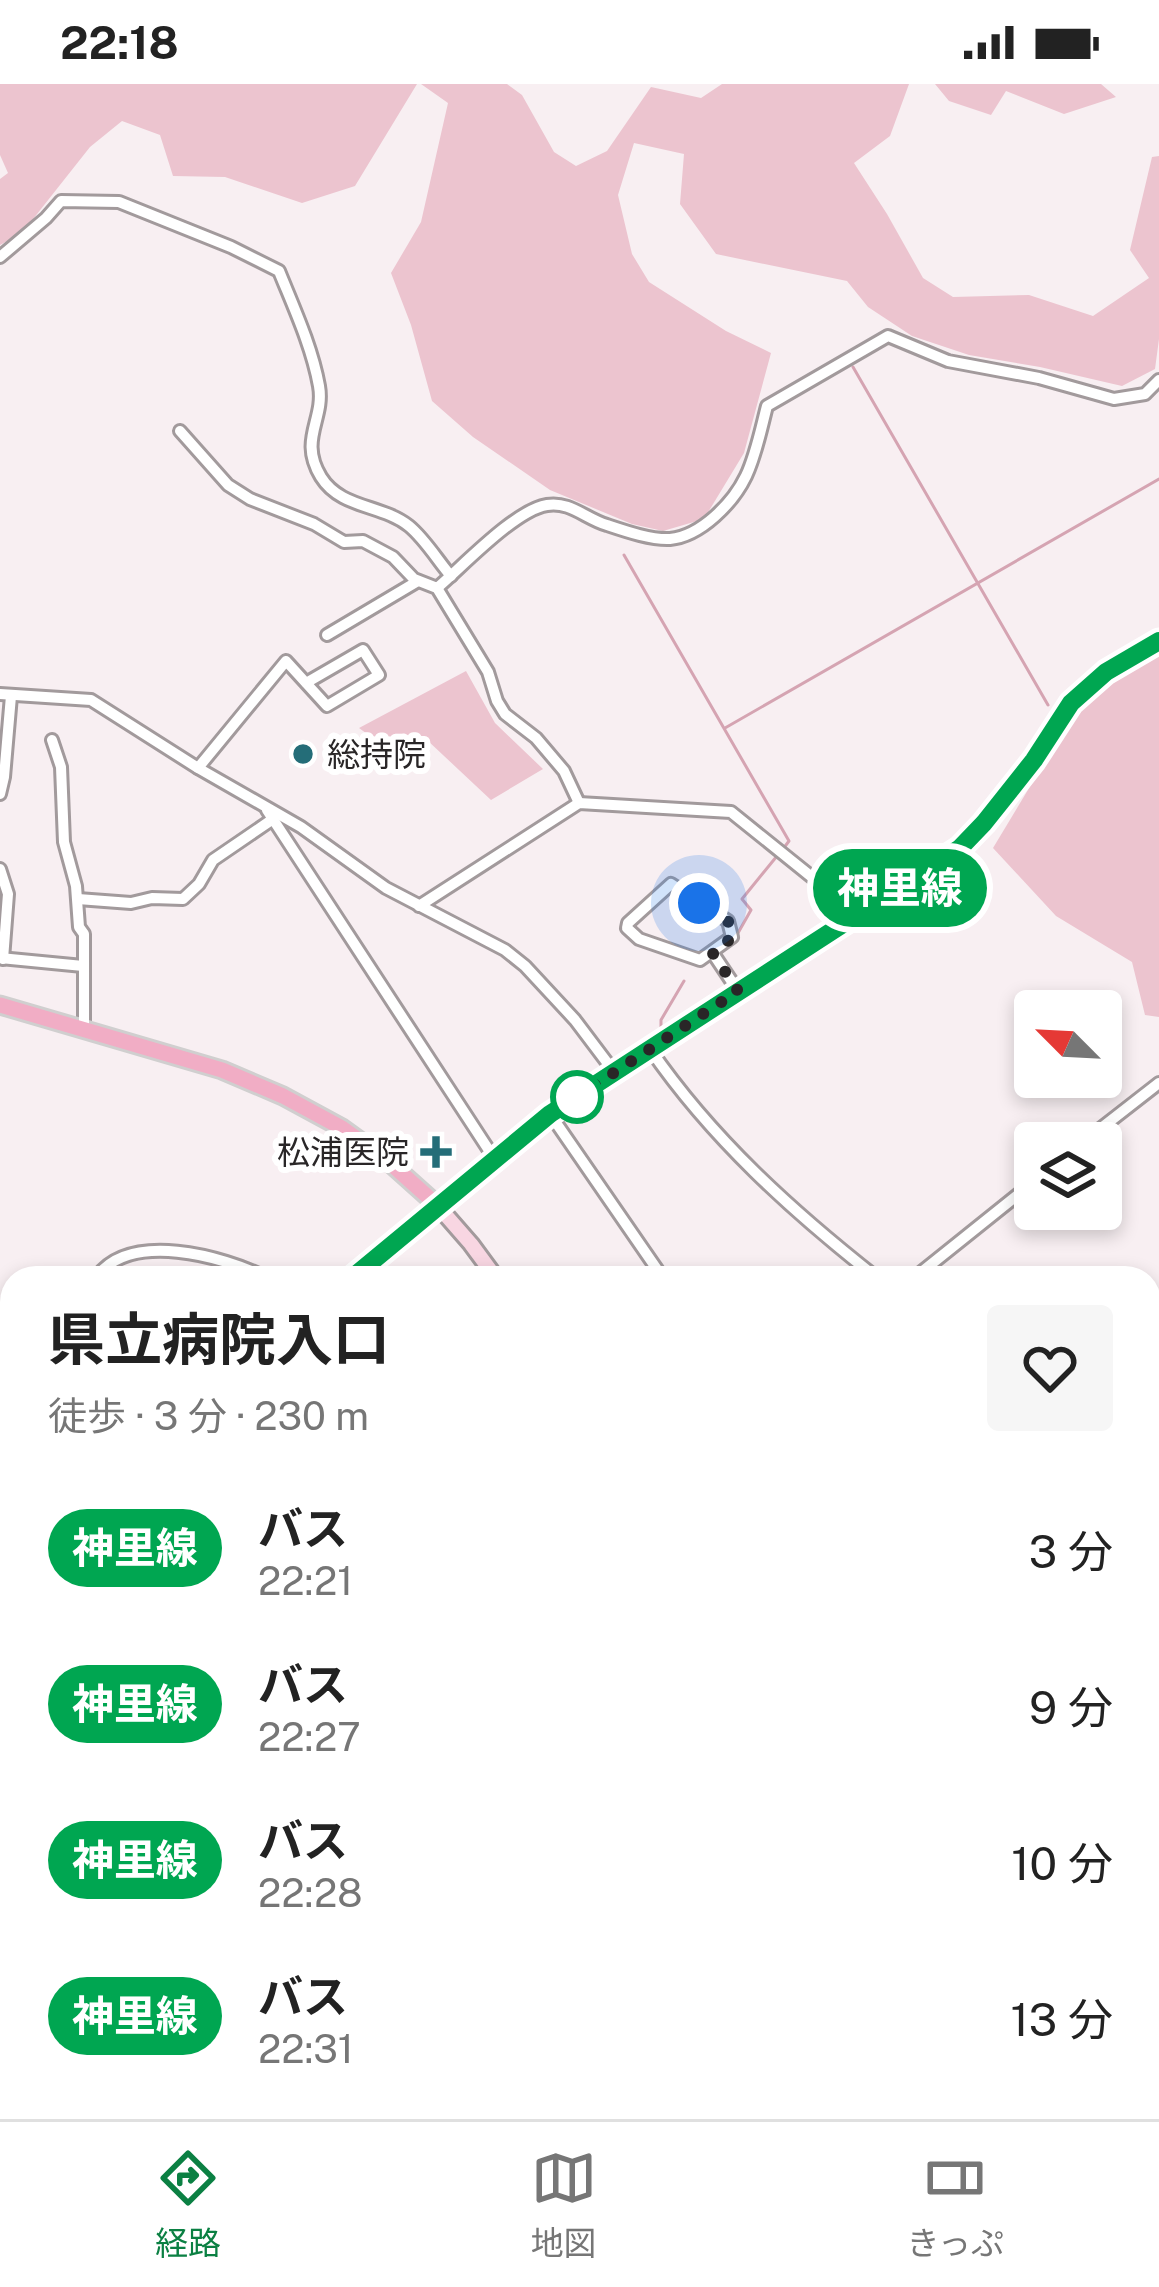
<!DOCTYPE html>
<html lang="ja">
<meta charset="utf-8">
<style>
:root{--surface:#fff;--page:#f6f6f6;--text:#222;--muted:#767676;--line:#e0e0e0;--accent:#0b8043}
body{margin:0;font-family:"Public Sans","Noto Sans JP",sans-serif;background:var(--page);color:var(--text);height:100vh;display:flex;flex-direction:column;font-size:45px;white-space:nowrap}
*{box-sizing:border-box;margin:0}
p{font-size:39px;color:var(--muted)}
.icon{flex:none;width:66px;height:66px;fill:none;stroke:currentColor;stroke-width:2;stroke-linecap:round;stroke-linejoin:round}
.map{position:relative;flex:1;overflow:hidden}
.panel{position:absolute;left:0px;top:1182px;width:1161px;height:855px;display:flex;flex-direction:column;background:var(--surface);border-radius:36px 36px 0 0;box-shadow:0 6px 18px #0003}
.panel>*{flex:none}
.badge{padding:0 24px;border-radius:39px;font-size:42px;line-height:78px}
.needle{width:78px;rotate:294deg}
.fabs{position:absolute;left:1014px;top:906px;display:grid;gap:24px}
.fabs a{display:grid;place-items:center;width:108px;height:108px;border-radius:12px;background:var(--surface);box-shadow:0 6px 18px #0003;font-size:60px}
.you{position:absolute;width:60px;height:60px;margin:-30px;border:9px solid #fff;border-radius:50%;background:#1a73e8;box-shadow:0 0 0 18px #1a73e833}
.map>.badge{position:absolute;translate:-50% -50%;box-shadow:0 0 0 6px #fff}
.round{display:grid;place-items:center;flex:none;width:126px;height:126px;border-radius:12px;background:var(--page)}
.summary{display:flex;align-items:center;justify-content:space-between;height:204px;padding:0 48px}
h1{font-size:57px;font-weight:700;line-height:90px}
ul{padding:0;list-style:none}
li{display:flex;align-items:center;gap:36px;height:156px;padding:0 48px}
li div{flex:1}
li b{display:block;font-size:45px}
li em{font-style:normal}
li .badge{min-width:132px;font-weight:700;text-align:center}
.status{display:flex;justify-content:space-between;align-items:center;height:84px;padding:0 60px;background:var(--surface);direction:ltr}
.status svg{height:33px;fill:currentColor}
.tabs{display:flex;justify-content:space-around;align-items:center;height:168px;border-top:3px solid var(--line);background:var(--surface);font-size:33px;color:var(--muted)}
.tabs a{display:grid;justify-items:center;gap:6px}
.tabs .selected{color:var(--accent)}
.map>svg:first-child{display:block}
</style>
<div class="status"><b>22:18</b><svg viewBox="0 0 49 12"><path d="M0 12V9h3v3zM5 12V6h3v6zM10 12V3h3v9zM15 12V0h3v12zM26 1h20v11H26zM47 4h2v5h-2z"/></svg></div>
<div class="map">
<svg width="1159" height="2035" viewBox="0 0 1159 2035">
<rect width="100%" height="100%" fill="#f8eff2"/>
<g fill="#ecc4cf">
<path d="M0,0H417L355,102L302,119L225,93L173,92L160,51L122,37L90,63L22,149L0,161V95L8,89L0,71Z"/>
<path d="M421,0H507L522,11L554,68L576,82L607,67L651,3L701,14L722,0H909L890,52L854,79L887,130L923,194L953,213L1029,211L1093,232L1149,194L1130,166L1152,73L1159,72V255L1155,285L1122,302L1040,283L969,271L912,252L868,223L847,197L716,170L680,120L684,70L634,59L618,111L632,170L649,198L726,247L771,269L744,369L704,435L663,447L632,440L550,406L473,353L432,317L411,241L391,189L421,138L448,19Z"/>
<path d="M935,0H1101L1116,13L1064,30L1006,7L991,31L949,17Z"/>
<path d="M1159,564V933L1145,931L1132,878L1056,832L993,764L1058,656L1096,603Z"/>
<path d="M466,587L495,639L543,685L491,716L427,656L401,675L359,644Z"/>
</g>
<g fill="none" stroke-linecap="round" stroke-linejoin="round">
<g stroke="#d5a4b2" stroke-width="3">
<path d="M853,283L1048,621"/>
<path d="M624,471L789,757L783,765"/>
<path d="M725,644L1159,395"/>
<path d="M738,849L751,826L742,815L777,772"/>
<path d="M661,947V936L684,897"/>
</g>
<path stroke="#d5a4b2" stroke-width="16" d="M543,2035L548,2025"/>
<defs>
<g id="street">
<path d="M0,173L46,134L61,117L119,118L231,163L279,187C294,224 312,263 319,302C325,336 298,355 321,393C341,425 381,420 409,442C425,455 438,477 451,492"/>
<path d="M180,347L228,401L250,415L314,440L344,458L363,457L393,473L414,495L437,504L488,588L497,617L505,630L536,654L564,687L579,719"/>
<path d="M437,504C463,482 515,426 547,421C570,417 586,435 607,441C625,447 651,456 670,455C701,452 733,419 746,392C756,371 761,345 767,322L888,252L948,277L1039,294L1114,315L1145,310L1159,296"/>
<path d="M327,551L418,497"/>
<path d="M0,610L91,616L198,684L301,743L386,804L505,866L525,882L575,936L615,989"/>
<path d="M52,656L61,683L64,758L76,802L79,843L84,850V945"/>
<path d="M198,684L286,577L327,622L379,591L363,566L306,599"/>
<path d="M0,710L4,693L11,612"/>
<path d="M267,726L494,1074"/>
<path d="M0,785L8,810L3,875"/>
<path d="M671,800L728,837L732,853L700,876L639,855L627,844L628,839Z"/>
<path d="M78,815L131,819L152,814L183,815L199,800L213,776L273,735"/>
<path d="M419,822L579,719L731,728L818,798L856,833"/>
<path d="M712,868L738,907"/>
<path d="M0,874L83,882"/>
<path d="M650,965C712,1055 792,1127 877,1194"/>
<path d="M550,1030L663,1194"/>
<path d="M1082,1059L1159,999"/>
<path d="M96,1194C129,1146 223,1172 267,1194"/>
<path d="M914,1194L1035,1097"/>
<path d="M0,1242L12,1236"/>
<path d="M1149,1335L1159,1337"/>
<path d="M0,1542L12,1546"/>
<path d="M0,1674L12,1679"/>
<path d="M0,1932L12,1935"/>
<path d="M0,1993L12,1948"/>
<path d="M109,2025L111,2035"/>
<path d="M331,2025L335,2035"/>
<path d="M390,2025L394,2035"/>
<path d="M270,2035L267,2028L295,2025"/>
<path d="M418,2035L430,2025"/>
<path d="M488,2035L496,2025"/>
<path d="M692,2035L695,2025"/>
</g>
<g id="secondary">
<path d="M437,1121L471,1160L496,1194"/>
<path d="M656,2035L659,2025"/>
</g>
<g id="primary">
<path d="M0,921L222,986L283,1012L342,1044L389,1078L437,1121"/>
<path d="M351,1194L550,1030L960,763C986,737 1011,708 1033,678C1051,652 1063,623 1088,602C1109,584 1135,571 1159,557"/>
<path d="M0,1737L12,1724"/>
<path d="M0,2010L12,2015"/>
<path d="M33,2025L55,2035"/>
</g>
</defs>
<use href="#street" stroke="#a29a9c" stroke-width="16"/>
<use href="#secondary" stroke="#a29a9c" stroke-width="20"/>
<use href="#primary" stroke="#d0cfcf" stroke-width="21"/>
<use href="#street" stroke="#fff" stroke-width="10"/>
<use href="#secondary" stroke="#f8d6e2" stroke-width="14"/>
<use href="#primary" stroke="#f1adc5" stroke-width="15"/>
</g>
<g fill="none" stroke-linecap="round" stroke-linejoin="round">
<defs>
<path id="line" d="M352,1194L550,1030L960,764L984,739L1034,676L1071,619L1106,588L1159,557"/>
</defs>
<use href="#line" stroke="#fff" stroke-width="27"/>
<use href="#line" stroke="#00a651" stroke-width="18"/>
<path stroke="#292627" stroke-width="12" stroke-dasharray="0 21.6" d="M577,1013L738,907L712,868L732,854L728,837L699,819"/>
</g>
<g fill="#246d78" stroke="#fff" stroke-width="4.5">
<circle cx="303" cy="670" r="12"/>
<path d="M430 1050h12v12h12v12h-12v12h-12v-12h-12v-12h12z"/>
</g>
<circle fill="#fff" stroke="#00a651" stroke-width="6" cx="577" cy="1013" r="24"/>
<g text-anchor="middle" stroke-width="12" stroke-linejoin="round" paint-order="stroke">
<g font-size="33" fill="#292627" stroke="#fff" text-anchor="start">
<text x="327" y="682">総持院</text>
<text x="409" y="1080" text-anchor="end">松浦医院</text>
</g>
</g>
</svg>
<div class="fabs">
<a><svg class="needle" viewBox="-14 -14 28 28"><path d="M0-13l5 13h-10z" fill="#e53935"/><path d="M0 13l5-13h-10z" fill="#767676"/></svg></a>
<a><svg class="icon" aria-label="layers" viewBox="0 0 24 24"><path d="M12 4l9 5-9 5-9-5zM3 14l9 5 9-5"/></svg></a>
</div>
<div class="you" style="left:699px;top:819px"></div>
<b class="badge" style="left:900px;top:804px;background:#00a651;color:#fff">神里線</b>
<section class="panel">
<div class="summary"><div><h1>県立病院入口</h1><p>徒歩 · 3 分 · 230 m</p></div><a class="round"><svg class="icon" aria-label="heart" viewBox="0 0 24 24"><path d="M12 20l-8-8c-3-5 5-10 8-4 3-6 11-1 8 4z"/></svg></a></div>
<ul>
<li><span class="badge" style="background:#00a651;color:#fff">神里線</span><div><b>バス</b><p>22:21</p></div><em>3 分</em></li>
<li><span class="badge" style="background:#00a651;color:#fff">神里線</span><div><b>バス</b><p>22:27</p></div><em>9 分</em></li>
<li><span class="badge" style="background:#00a651;color:#fff">神里線</span><div><b>バス</b><p>22:28</p></div><em>10 分</em></li>
<li><span class="badge" style="background:#00a651;color:#fff">神里線</span><div><b>バス</b><p>22:31</p></div><em>13 分</em></li>
</ul>
</section>
</div>
<nav class="tabs">
<a class="selected"><svg class="icon" aria-label="directions" viewBox="0 0 24 24"><path d="M12 3l9 9-9 9-9-9zM9 14v-3h6M13 9l2 2-2 2"/></svg>経路</a>
<a><svg class="icon" aria-label="map" viewBox="0 0 24 24"><path d="M3 6l6-2 6 2 6-2v14l-6 2-6-2-6 2zM9 4v14M15 6v14"/></svg>地図</a>
<a><svg class="icon" aria-label="tickets" viewBox="0 0 24 24"><path d="M3 7h18v10H3zM15 7v10"/></svg>きっぷ</a>
</nav>
